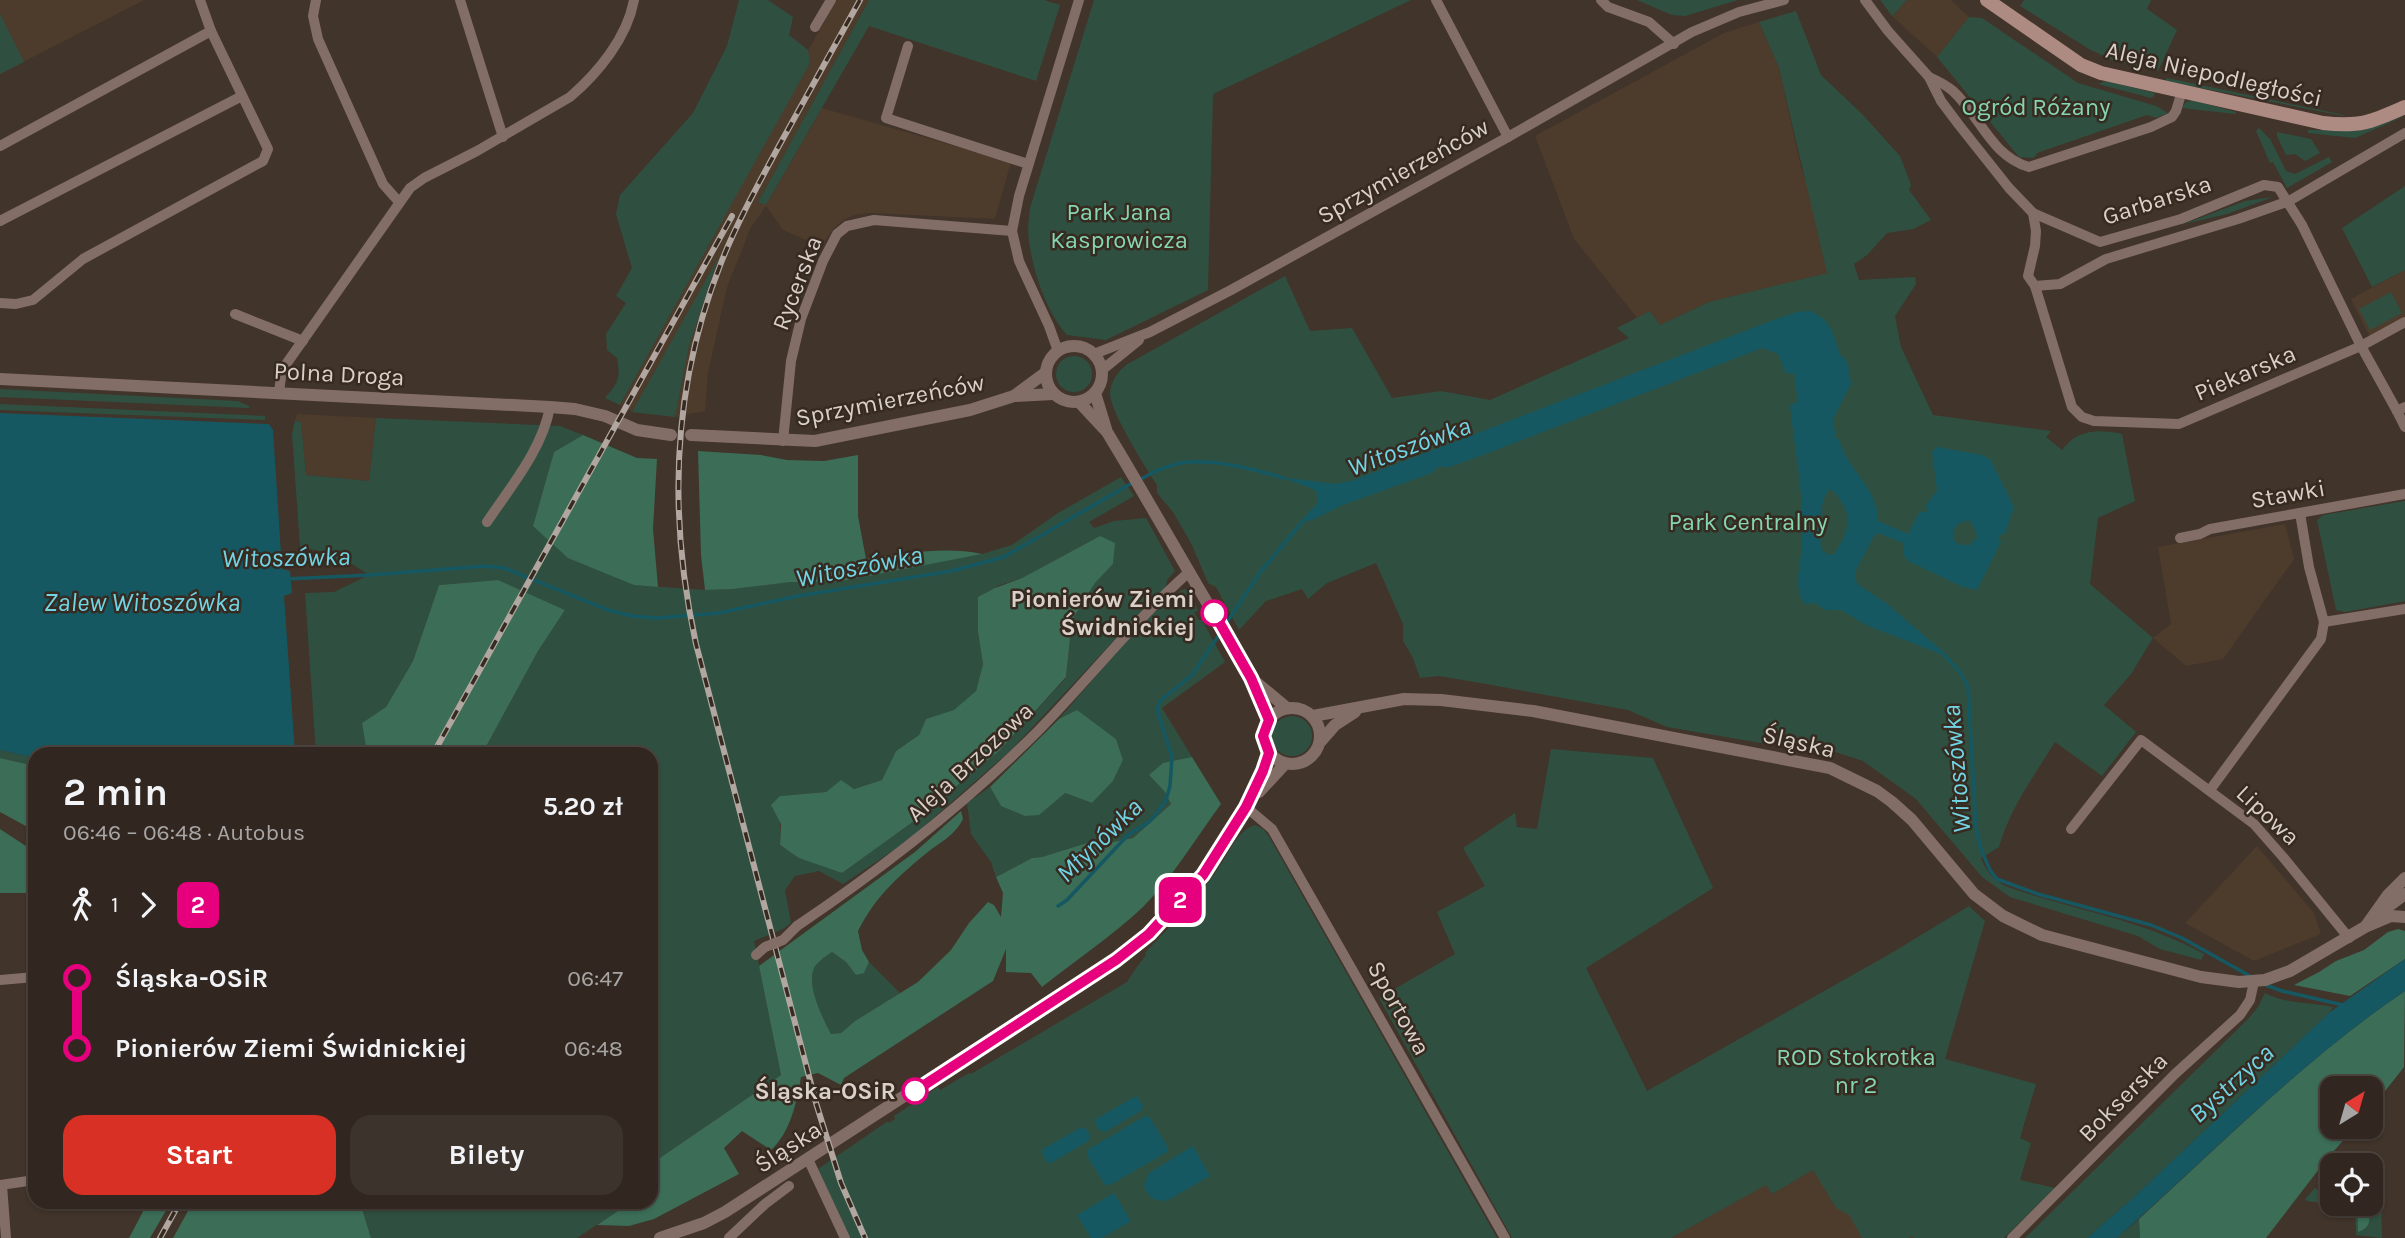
<!DOCTYPE html>
<html lang="pl">
<meta charset="utf-8">
<style>
:root{--surface:#312720;--page:#3d332d;--text:#f1f3f6;--muted:#a8a5a5;--line:#4c443e;--accent:#d93025}
body{margin:0;font-family:Karla,sans-serif;background:var(--page);color:var(--text);height:100vh;display:flex;flex-direction:column;font-size:26px;white-space:nowrap}
*{box-sizing:border-box;margin:0}
p{font-size:23px;color:var(--muted)}
.icon{flex:none;width:38px;height:38px;fill:none;stroke:currentColor;stroke-width:2;stroke-linecap:round;stroke-linejoin:round}
.map{position:relative;flex:1;overflow:hidden}
.details{position:absolute;left:28px;top:747px;width:630px;height:462px;display:flex;flex-direction:column;background:var(--surface);border-radius:21px;box-shadow:0 2px 5px #0004,0 0 0 2px var(--line)}
.details>*{flex:none}
.badge{padding:0 14px;border-radius:10px;font-size:24px;line-height:46px}
.needle{width:46px;rotate:37deg}
.tools{position:absolute;left:2320px;top:1076px;display:grid;gap:14px}
.tools a{display:grid;place-items:center;width:63px;height:63px;border-radius:14px;background:var(--surface);box-shadow:0 2px 5px #0004,0 0 0 2px var(--line);font-size:35px}
.map>.badge{position:absolute;translate:-50% -50%;box-shadow:0 0 0 4px #fff}
.legs{display:flex;align-items:center;gap:10px;height:77px;padding:0 35px;font-size:23px}
.legs p{margin-inline-start:auto}
.summary{display:flex;align-items:center;justify-content:space-between;height:119px;padding:0 35px}
h1{font-size:38px;font-weight:700;line-height:52px}
.action{display:flex;gap:14px;margin-top:auto;padding:14px 35px}
.action a{flex:1;height:80px;border-radius:21px;background:var(--accent);color:#fff;font-size:28px;font-weight:700;line-height:80px;text-align:center}
.action a+a{background:var(--page);color:var(--text)}
ul{padding:0 35px;list-style:none}
li{display:flex;align-items:center;gap:24px;height:70px;font-size:26px}
li i{display:grid;place-items:center;width:10px;height:100%;margin:0 9px;background:currentColor}
li i::after{content:'';width:18px;height:18px;margin:-9px;border:5px solid;border-radius:50%;background:var(--surface)}
li p{margin-inline-start:auto}
li:first-child i{background:linear-gradient(#0000 50%,currentColor 0)}
li:last-child i{background:linear-gradient(currentColor 50%,#0000 0)}
.map>svg:first-child{display:block}
</style>
<div class="map">
<svg width="2405" height="1238" viewBox="0 0 2405 1238">
<rect width="100%" height="100%" fill="#41342a"/>
<g fill="#4d3b2c">
<path d="M0,0H144L0,74Z"/>
<path d="M837,0H869L758,202L766,205L822,108L1011,162L995,219L869,213L854,215L842,221L833,229L821,247L783,230L766,206L751,227L727,287L708,373L705,411L675,417L689,346L717,260L632,412L620,405L809,63L808,50Z"/>
<path d="M1907,0H1951L1969,17L1937,57L1892,16Z"/>
<path d="M1759,22L1779,68L1801,167L1813,201L1828,273L1709,302L1660,325L1650,311L1637,318L1574,239L1535,136L1724,33Z"/>
<path d="M2405,270V319L2370,337L2351,299Z"/>
<path d="M297,414L376,418L369,481L306,475L301,422L295,421Z"/>
<path d="M2285,524L2294,559L2223,659L2186,666L2153,638L2171,624L2158,547Z"/>
<path d="M2257,846L2314,913L2321,934L2254,961L2185,923Z"/>
<path d="M1828,1161L1972,1238H1671L1766,1184L1772,1194Z"/>
</g>
<g fill="#2f5041" fill-rule="evenodd">
<path d="M739,0H768L793,17L789,35L808,50L810,63L620,405L605,398C618,383 621,379 617,358L607,350L606,334L626,303L616,296L632,268L616,214L620,195L693,113L727,46Z"/>
<path d="M869,0H1044L1060,5L1036,81L869,26L766,205L758,202Z"/>
<path d="M1094,0H1411L1213,94L1208,290L1106,340L1067,335C1046,311 1034,274 1029,242C1027,231 1029,219 1030,208Z"/>
<path d="M1637,0H1738L1685,16L1672,15Z"/>
<path d="M1880,0H1907L1892,16Z"/>
<path d="M2024,0H2151L2147,9L2177,30L2158,71L2112,60L2089,49L2020,6Z"/>
<path d="M1796,11L1821,75L1863,115L1900,156L1911,185L1909,190L1931,220L1913,229L1887,233L1867,255L1854,264L1859,280L1915,277L1916,284L1895,316L1901,347L1933,415L2051,431L2046,437L2062,450C2077,429 2099,429 2122,434L2135,501L2098,518L2090,584L2153,638L2131,674L2104,705L2136,732L2102,776L2055,742C2034,776 2010,808 1999,847L1981,858C1986,871 1993,879 2005,886C2074,911 2138,918 2204,954L2201,960L2160,949L2138,936L2010,897L1982,877L1916,799L1863,761L1807,743H1761L1667,727L1628,710L1486,684L1439,676L1420,678L1413,658L1403,641V624L1376,563L1327,583L1308,599L1302,589L1266,601L1239,630L1216,587L1208,583L1192,545L1173,512L1157,493V485C1146,468 1109,410 1110,393C1111,381 1117,373 1126,365L1285,276L1310,331L1352,328L1392,398L1441,391L1490,400L1629,338L1617,328L1650,311L1660,325L1709,302L1827,273L1779,68L1759,22Z"/>
<path d="M0,14L24,62L0,74Z"/>
<path d="M1969,17L1982,18L2078,83L2156,106L2168,113L2156,118L2147,115L2037,153L2034,158L2019,157L1937,57Z"/>
<path d="M2167,78L2344,115V116L2165,81Z"/>
<path d="M2106,81L2155,93L2154,96L2151,98L2098,84Z"/>
<path d="M2192,100L2236,112L2235,114L2182,108L2186,102Z"/>
<path d="M2405,116L2355,138L2308,133V130H2364Z"/>
<path d="M2259,128L2270,139L2286,171L2295,174L2329,157L2332,162L2287,188L2273,162L2270,163L2256,131Z"/>
<path d="M2277,132L2311,139L2320,153L2305,161L2295,154L2286,155L2277,136Z"/>
<path d="M2405,186V270L2372,287L2342,228Z"/>
<path d="M2273,197L2227,214L2184,224L2245,201Z"/>
<path d="M719,256L689,346L675,417L632,412Z"/>
<path d="M2391,292L2402,313L2370,330L2359,309Z"/>
<circle cx="1074" cy="374" r="18"/>
<path d="M0,389L238,401L249,406V408L0,397Z"/>
<path d="M0,404L265,416V420L0,410Z"/>
<path d="M376,418L560,426L583,435L554,452L533,526L634,585L705,590L733,589L911,566L982,554L1012,545L1058,513L1121,477L1134,496L1089,522L1094,528L1114,521L1146,518L1175,571L1167,580L1166,588L1150,602L1011,750L906,842L843,884L819,871L795,876L785,890L791,923L783,929L754,941L781,1075L651,1164V754H482L538,651L565,610L498,580L439,585L413,661L386,707L362,723L367,754H316L305,593L334,592L369,575L352,564L333,562L330,553L300,547L292,434L295,421L301,422L306,475L369,481ZM1100,536L1113,564L1095,583L1072,620L1066,678L999,751L914,821L842,873L819,864L780,846V796L826,792L841,781L854,789L882,780L896,751L919,735L926,719L954,711L976,691L983,664L978,632L997,586L1022,578Z"/>
<path d="M2405,501V601L2345,612L2336,610L2317,520L2323,515Z"/>
<path d="M1185,589L1191,593L1198,611L1194,612L1198,620H1202L1225,662L1162,708L1192,757L1149,775L1165,792L1171,804L1133,838L1108,843L1090,842L1042,857L1032,858L996,877L991,862L971,834L967,803L990,787L1001,806L1065,793L1092,803L1113,781L1123,760L1116,739L1077,711L1059,719C1082,694 1160,596 1185,589Z"/>
<circle cx="1292" cy="736" r="20"/>
<path d="M1551,749L1653,758L1713,888L1586,968L1647,1091L1888,955L1969,906L1985,921L1945,1059L2036,1084L2020,1138L2031,1143L2020,1180L2055,1188L2004,1238H1914L1912,1236L1908,1238H1862L1849,1215L1836,1208L1813,1170L1772,1194L1766,1185L1671,1238H1512L1379,998L1455,954L1437,912L1485,886L1463,848L1515,813L1517,827L1537,829Z"/>
<path d="M0,750L35,758V766L0,758Z"/>
<path d="M1255,825L1263,829L1268,835L1497,1238H850L818,1169L888,1121L889,1123L895,1119L894,1116L938,1087L940,1090L969,1073L971,1074L1127,982L1136,968L1146,955L1145,953C1173,923 1201,896 1223,861C1231,848 1239,830 1255,825Z"/>
<path d="M832,952L846,962L856,975L864,972L869,962L900,993L855,1021L841,1033L831,1034C823,1018 808,990 813,971C815,963 825,957 832,952Z"/>
<path d="M2265,993C2286,1004 2309,1002 2333,1007L2330,1012L2134,1197L2087,1238H2025L2248,1019L2258,1007Z"/>
<path d="M2322,1178L2333,1182L2328,1184V1190H2330V1204L2307,1201L2305,1199L2315,1188L2319,1191L2327,1182Z"/>
<path d="M2378,1195H2381L2382,1238L2356,1235L2355,1204L2359,1232L2369,1212L2362,1204H2371V1199L2377,1200Z"/>
<path d="M360,1202H631L577,1238H371Z"/>
<path d="M2139,1219L2140,1238H2117Z"/>
</g>
<g fill="#3b6d57">
<path d="M583,435L637,458L657,459L653,529L658,587L634,585L568,558L533,526L554,452Z"/>
<path d="M698,451L761,455L787,460L824,461L858,455V516L866,559C905,554 943,546 982,554L837,582H790L733,589L705,590L701,555Z"/>
<path d="M1100,536L1115,543L1113,564L1095,583L1072,620L1066,677L999,751L914,821L842,873L799,858L780,845L781,824L771,805L780,796L826,792L841,780L854,789L882,780L896,751L919,735L926,719L954,710L976,691L983,664L978,632V597L995,588L1022,578Z"/>
<path d="M498,580L565,610L538,651L482,754H367L362,723L386,707L413,661L439,585Z"/>
<path d="M1077,710L1116,739L1123,760L1113,781L1092,803L1065,793L1039,815L1025,816L1001,806L990,787L1059,719Z"/>
<path d="M1192,757L1221,804C1196,838 1173,877 1143,907C1112,936 1076,960 1042,987L1031,973L1006,972V949L993,981L844,1078L841,1085L818,1073L801,1077C797,1102 790,1133 771,1150L742,1131L724,1148L739,1174L654,1219L629,1226L597,1225L631,1202H651V1164L781,1075L759,966L915,852L961,811L963,819C954,837 938,843 923,856C895,879 875,898 858,931L862,950L869,962L864,973L856,975L846,962L832,952C825,957 815,963 813,971C808,990 823,1018 831,1034L841,1033L855,1021L918,982L951,950L969,923L988,902L994,905L1001,917L1003,893L996,877L1032,858L1042,857L1090,842L1108,843L1133,838L1171,804L1165,792L1149,775L1163,763Z"/>
<path d="M0,758L35,766V831L0,812Z"/>
<path d="M0,829L35,852V893H0Z"/>
<path d="M2398,929L2405,931V959L2350,996L2294,985L2319,972L2336,961L2364,950L2388,932Z"/>
<path d="M2405,991L2404,1067L2371,1109V1088H2333V1127H2355L2326,1160L2266,1238H2140L2139,1219C2223,1142 2310,1055 2405,991Z"/>
<path d="M148,1202H171L150,1238H129Z"/>
<path d="M193,1202H360L371,1238H173Z"/>
<path d="M2357,1204H2362L2369,1212C2370,1223 2369,1228 2358,1232Z"/>
</g>
<g fill="#165862" fill-rule="evenodd">
<path d="M1810,311C1833,321 1833,335 1840,355L1845,359L1848,365L1851,384L1833,419L1836,439H1839C1848,472 1878,487 1878,521L1908,534L1920,511L1923,513L1927,511L1926,505L1937,490L1932,452L1937,447L1982,455L1990,459L2014,507L2005,534L2000,535L1998,539L2001,542L1977,590L1963,587L1908,561L1903,554V543L1878,533L1874,536L1855,572L1857,584L1886,603L1946,654V656L1866,625L1841,610H1825L1815,603L1805,604C1793,588 1800,571 1801,552C1806,502 1795,454 1790,405L1798,402L1794,373H1786L1778,354L1762,348L1488,453L1450,467H1438L1432,473L1343,505L1310,521L1304,520L1305,516L1317,504V493L1313,489L1281,477L1335,484L1354,480L1771,321L1797,312ZM1829,489C1835,492 1837,495 1841,501C1854,521 1846,535 1834,554L1828,555L1821,548C1820,529 1818,505 1829,489ZM1969,520L1975,529L1977,537L1970,545H1960L1954,540L1953,531L1959,523Z"/>
<path d="M0,413L269,424L273,430L282,569L290,571L292,593L284,596L295,754H35V758L0,750Z"/>
<path d="M2405,959V991C2301,1061 2211,1155 2117,1238H2087L2134,1197L2330,1012Z"/>
<path d="M1136,1096L1143,1105L1142,1110L1105,1132L1099,1130L1095,1123L1096,1119Z"/>
<path d="M1145,1116L1150,1118L1167,1146V1152L1110,1185H1105L1087,1156V1150Z"/>
<path d="M1082,1127C1087,1128 1091,1135 1090,1140L1051,1163L1047,1162L1042,1153L1043,1149Z"/>
<path d="M1193,1146L1210,1176L1168,1200C1156,1203 1147,1197 1144,1185L1149,1173Z"/>
<path d="M1114,1193L1131,1221L1102,1238H1091L1077,1215Z"/>
</g>
<g fill="none" stroke-linecap="round" stroke-linejoin="round">
<g stroke="#165862" stroke-width="3.5">
<path d="M1139,480C1152,473 1165,466 1180,463C1213,458 1252,469 1284,478"/>
<path d="M286,579L370,575L486,566L504,568L608,610L632,616L657,618L719,613L798,596L951,571L1004,557L1132,483"/>
<path d="M1225,625L1261,571L1304,520"/>
<path d="M1944,655L1960,672L1968,687L1976,828L1981,849L1990,870L1997,879L2038,894L2151,925L2182,938L2250,976"/>
<path d="M1058,906L1067,900L1128,835L1149,822L1157,813L1166,800L1170,786L1172,757L1157,710L1160,701L1192,675L1221,632"/>
<path d="M2266,985L2282,991L2343,1005"/>
</g>
<g stroke="#836d67" stroke-width="10">
<path d="M316,0L313,16L318,39L383,184L399,202"/>
<path d="M460,0L503,137"/>
<path d="M1436,0L1508,137"/>
<path d="M1601,0L1608,7L1649,22L1674,44"/>
<path d="M1865,0L1888,31L1929,77L1941,101L1959,125L2009,188L2033,213L2036,231L2035,246L2028,276L2035,286L2072,407L2082,417L2094,421L2179,424L2361,346L2405,322"/>
<path d="M815,27L831,0"/>
<path d="M908,46L886,118L1028,164"/>
<path d="M1929,77C1938,81 1946,85 1953,91C1980,116 1991,156 2029,167L2151,127L2172,117L2176,111L2182,91"/>
<path d="M0,146L211,31"/>
<path d="M2033,213L2100,242L2181,219L2264,185L2278,187L2302,225L2361,346L2397,411"/>
<path d="M0,221L242,96"/>
<path d="M2035,286L2060,284L2106,259L2238,219L2289,201L2405,133"/>
<path d="M0,303L16,304L33,300L83,259L263,161L268,149L211,31L200,0"/>
<path d="M235,314L303,341"/>
<path d="M1058,351L1049,326L1019,261L1012,231L1019,196L1079,0"/>
<path d="M1094,354L1150,332L1231,290L1508,137L1692,32L1739,12L1784,0"/>
<path d="M1102,370L1139,340"/>
<path d="M279,392L282,370L410,188L424,178L477,151L570,97C598,73 627,38 634,0"/>
<path d="M2405,407L2397,411L2405,427"/>
<path d="M783,441L791,361L801,319L823,261L837,234L847,226L874,220L1012,231"/>
<path d="M2300,513L2309,567L2324,622"/>
<path d="M487,522C511,486 542,450 550,407"/>
<path d="M2180,538L2200,534L2210,529L2405,494"/>
<path d="M2210,790L2321,639L2324,622L2405,609"/>
<path d="M1246,807L1272,829L1505,1238"/>
<path d="M2071,829L2141,740L2254,824L2283,857L2349,938"/>
<path d="M797,926C883,868 965,804 1038,731C1089,679 1134,621 1189,572"/>
<path d="M0,980L35,977"/>
<path d="M808,1159L845,1238"/>
<path d="M0,1185L35,1180"/>
<path d="M2,1185L6,1238"/>
<path d="M729,1238L765,1204L789,1186"/>
<path d="M2012,1238L2175,1074L2240,1015L2250,1000L2254,982"/>
</g>
<g stroke="#836d67" stroke-width="12">
<circle cx="1074" cy="374" r="28"/>
<path d="M0,379L550,407L575,409L605,416L637,430L671,435"/>
<path d="M1095,393L1106,429"/>
<path d="M1014,396L1045,373"/>
<path d="M1079,402L1107,432L1125,462L1251,678L1269,720"/>
<path d="M691,435L815,441L970,410L1014,396L1053,394"/>
<path d="M1257,683L1287,708"/>
<circle cx="1292" cy="736" r="28"/>
<path d="M1313,716L1404,699L1441,700L1533,711L1830,768L1877,791L1892,802L1912,820L1974,894L2003,916L2042,935L2201,977L2239,982L2265,980L2290,971L2365,927L2391,916L2405,917"/>
<path d="M1321,741L1335,725L1355,712"/>
<path d="M1259,792L1285,764"/>
<path d="M2381,912L2405,894"/>
<path d="M2366,926L2388,895L2405,878"/>
<path d="M660,1238L704,1223L725,1212L1130,950C1189,900 1246,827 1269,753"/>
</g>
<path stroke="#ae8b82" stroke-width="14" d="M1987,0L2081,65L2101,73L2323,123C2361,127 2371,122 2405,107"/>
<defs>
<g id="rail">
<path d="M860,0C833,48 807,96 780,144C759,183 737,222 721,263C672,386 668,516 696,644L816,1103L841,1183L865,1238"/>
<path d="M433,754L732,216"/>
<path d="M160,1238L180,1202"/>
</g>
</defs>
<use href="#rail" stroke="#b1a7a0" stroke-width="6"/>
<use href="#rail" stroke="#372a20" stroke-width="3.5" stroke-dasharray="10" stroke-linecap="butt"/>
<path stroke="#836d67" stroke-width="10" d="M756,955L765,947L783,940L797,926"/>
</g>
<g fill="none" stroke-linecap="round" stroke-linejoin="round">
<defs>
<path id="line-1" d="M915,1091L1116,960L1149,934L1203,875L1246,807L1263,771L1269,753L1263,736L1269,720L1251,678L1214,613"/>
</defs>
<use href="#line-1" stroke="#fff" stroke-width="16"/>
<use href="#line-1" stroke="#e6007e" stroke-width="10"/>
</g>
<g fill="#fff" stroke="#e6007e" stroke-width="3.5">
<circle cx="1214" cy="613" r="12"/>
<circle cx="915" cy="1091" r="12"/>
</g>
<g text-anchor="middle" stroke-width="5" stroke-linejoin="round" paint-order="stroke">
<g font-size="24" fill="#d9d0ca" stroke="#372a20">
<text transform="translate(2214 74) rotate(13)" y="8">Aleja Niepodległości</text>
<text transform="translate(1403 171) rotate(-29)" y="8">Sprzymierzeńców</text>
<text transform="translate(2157 200) rotate(-18)" y="8">Garbarska</text>
<text transform="translate(797 283) rotate(-69)" y="8">Rycerska</text>
<text transform="translate(2245 373) rotate(-23)" y="8">Piekarska</text>
<text transform="translate(339 374) rotate(3)" y="8">Polna Droga</text>
<text transform="translate(890 400) rotate(-11)" y="8">Sprzymierzeńców</text>
<text transform="translate(2288 494) rotate(-10)" y="8">Stawki</text>
<text transform="translate(1799 742) rotate(13)" y="8">Śląska</text>
<text transform="translate(970 762) rotate(-43)" y="8">Aleja Brzozowa</text>
<text transform="translate(2268 815) rotate(43)" y="8">Lipowa</text>
<text transform="translate(1399 1008) rotate(61)" y="8">Sportowa</text>
<text transform="translate(2123 1097) rotate(-45)" y="8">Bokserska</text>
<text transform="translate(788 1147) rotate(-33)" y="8">Śląska</text>
</g>
<g font-size="24" fill="#84d5b1" stroke="#372a20">
<text x="2036" y="115">Ogród Różany</text>
<text x="1119" y="220">Park Jana<tspan x="1119" dy="28">Kasprowicza</tspan></text>
<text x="1748" y="530">Park Centralny</text>
<text x="1856" y="1065">ROD Stokrotka<tspan x="1856" dy="28">nr 2</tspan></text>
</g>
<g font-size="24" font-weight="bold" fill="#d9d0ca" stroke="#372a20" text-anchor="end">
<text x="1195" y="607">Pionierów Ziemi<tspan x="1195" dy="28">Świdnickiej</tspan></text>
<text x="896" y="1099">Śląska-OSiR</text>
</g>
<g font-size="26" font-style="italic" fill="#71d4e4" stroke="#372a20">
<text transform="translate(1409 446) rotate(-20)" y="9">Witoszówka</text>
<text transform="translate(286 557) rotate(-1)" y="9">Witoszówka</text>
<text transform="translate(859 566) rotate(-11)" y="9">Witoszówka</text>
<text x="142" y="611">Zalew Witoszówka</text>
<text transform="translate(1956 769) rotate(-95)" y="9">Witoszówka</text>
<text transform="translate(1099 840) rotate(-44)" y="9">Młynówka</text>
<text transform="translate(2231 1083) rotate(-42)" y="9">Bystrzyca</text>
</g>
</g>
</svg>
<div class="tools">
<a><svg class="needle" viewBox="-14 -14 28 28"><path d="M0-13l5 13h-10z" fill="#e53935"/><path d="M0 13l5-13h-10z" fill="#a8a5a5"/></svg></a>
<a><svg class="icon" aria-label="locate" viewBox="0 0 24 24"><circle cx="12" cy="12" r="6"/><path d="M12 2v4M12 18v4M2 12h4M18 12h4"/></svg></a>
</div>
<b class="badge" style="left:1180px;top:900px;background:#e6007e;color:#fff">2</b>
<section class="details">
<div class="summary"><div><h1>2 min</h1><p>06:46 – 06:48 · Autobus</p></div><b>5.20 zł</b></div>
<div class="legs"><svg class="icon" aria-label="walk" viewBox="0 0 24 24"><circle cx="13" cy="4" r="2"/><path d="M13 8l-2 6 4 7M11 14l-3 7M7 12l3-4h3l4 4"/></svg>1<svg class="icon" aria-label="forward" viewBox="0 0 24 24"><path d="M9 5l7 7-7 7"/></svg><b class="badge" style="background:#e6007e;color:#fff">2</b></div>
<ul>
<li><i style="color:#e6007e"></i><b>Śląska-OSiR</b><p>06:47</p></li>
<li><i style="color:#e6007e"></i><b>Pionierów Ziemi Świdnickiej</b><p>06:48</p></li>
</ul>
<div class="action"><a>Start</a><a>Bilety</a></div>
</section>
</div>
